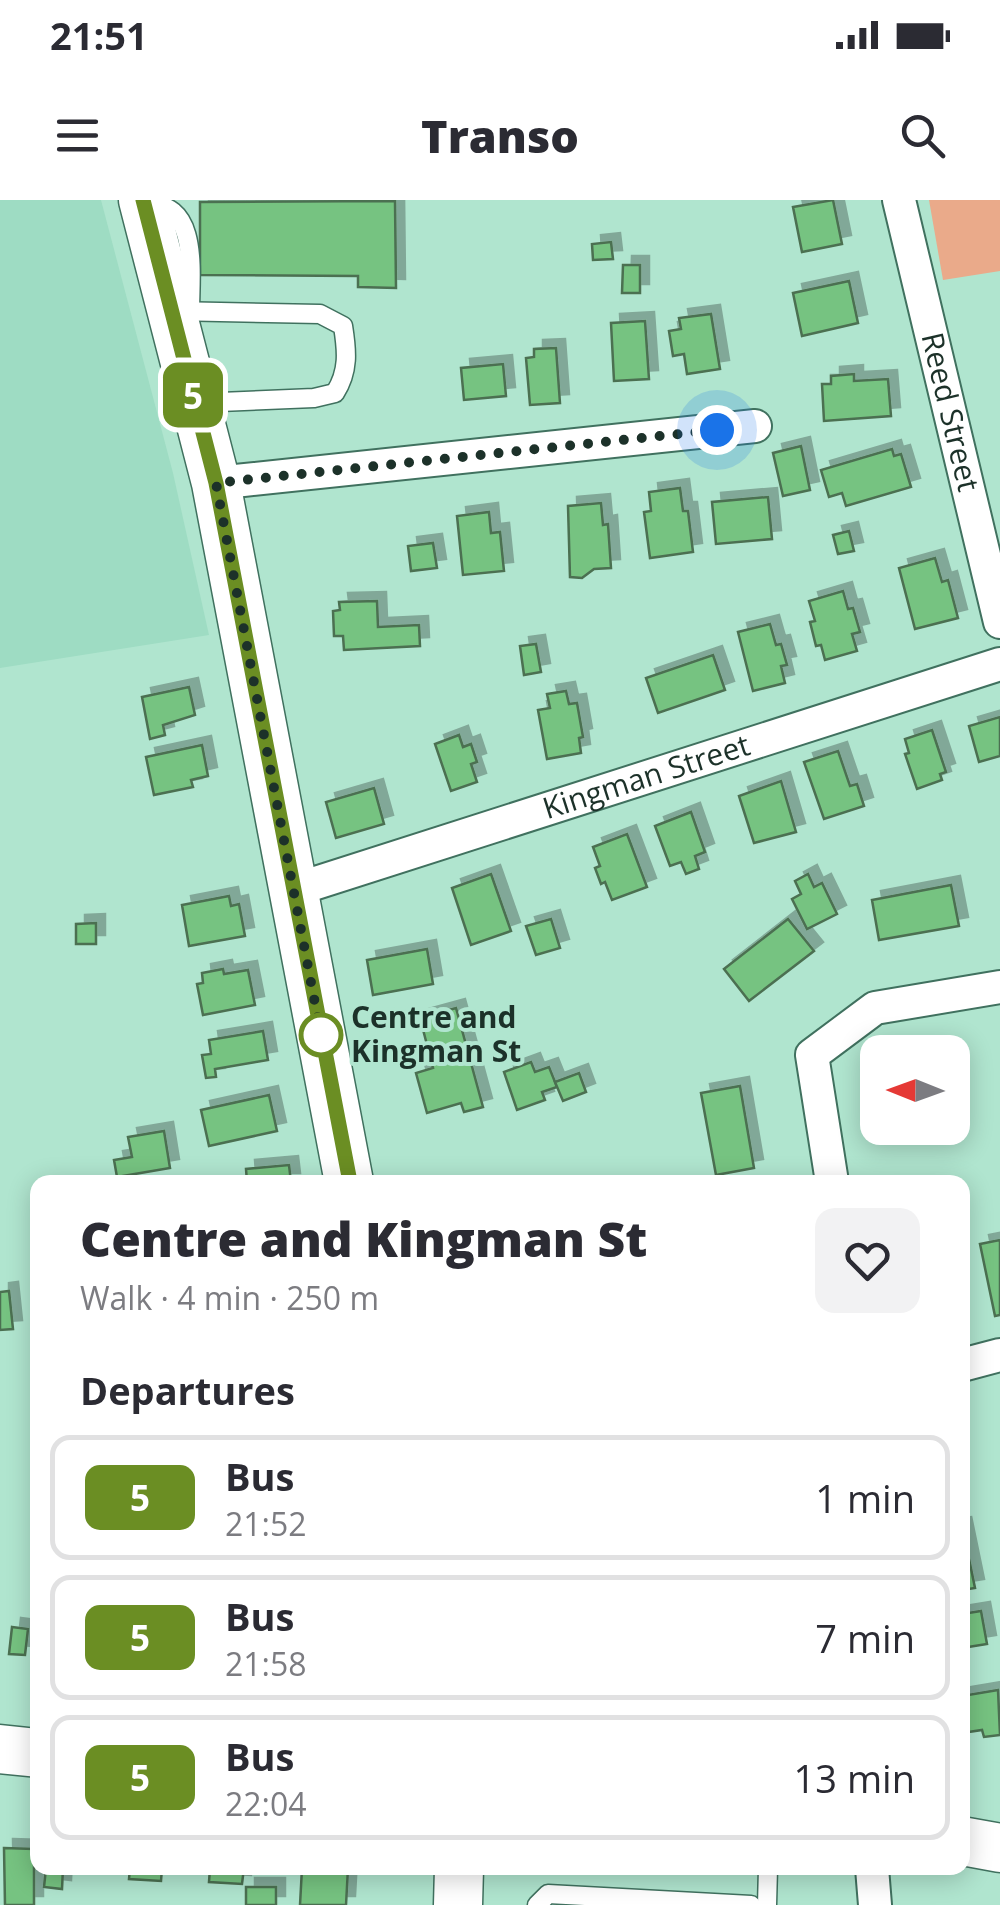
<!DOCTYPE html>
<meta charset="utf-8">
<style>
:root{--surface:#fff;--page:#f2f2f3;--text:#2b2b33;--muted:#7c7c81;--line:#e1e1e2}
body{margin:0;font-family:"Open Sans",sans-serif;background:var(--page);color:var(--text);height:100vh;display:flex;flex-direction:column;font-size:38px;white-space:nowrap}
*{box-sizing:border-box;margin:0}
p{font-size:32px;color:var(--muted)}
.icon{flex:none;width:55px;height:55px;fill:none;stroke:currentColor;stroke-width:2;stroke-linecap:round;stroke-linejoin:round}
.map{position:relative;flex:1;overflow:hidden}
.side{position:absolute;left:30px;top:975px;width:940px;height:700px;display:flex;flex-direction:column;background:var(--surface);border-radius:20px;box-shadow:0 5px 25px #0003}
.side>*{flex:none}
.badge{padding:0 20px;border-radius:15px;font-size:35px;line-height:65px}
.needle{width:65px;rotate:271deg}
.buttons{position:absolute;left:860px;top:835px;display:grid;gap:20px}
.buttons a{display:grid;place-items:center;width:110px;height:110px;border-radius:20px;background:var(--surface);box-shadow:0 5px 25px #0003;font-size:50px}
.you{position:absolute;width:50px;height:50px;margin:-25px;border:8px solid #fff;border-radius:50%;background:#1a73e8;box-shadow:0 0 0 15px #1a73e833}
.map>.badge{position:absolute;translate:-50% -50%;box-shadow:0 0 0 5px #fff}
h2{padding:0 50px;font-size:38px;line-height:90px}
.round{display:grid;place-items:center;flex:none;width:105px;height:105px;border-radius:20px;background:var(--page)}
.summary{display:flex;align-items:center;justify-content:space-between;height:170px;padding:0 50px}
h1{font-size:48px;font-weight:800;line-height:75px}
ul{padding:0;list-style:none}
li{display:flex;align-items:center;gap:30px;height:125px;margin:0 20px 15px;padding:0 30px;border:5px solid var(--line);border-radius:20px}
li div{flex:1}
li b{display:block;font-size:38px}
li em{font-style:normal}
li .badge{min-width:110px;font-weight:700;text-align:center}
.status{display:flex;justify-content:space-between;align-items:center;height:70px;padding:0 50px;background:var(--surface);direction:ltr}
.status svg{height:28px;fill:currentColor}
header{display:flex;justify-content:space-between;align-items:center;height:130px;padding:0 50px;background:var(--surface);font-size:45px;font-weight:800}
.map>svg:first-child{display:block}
</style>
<div class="status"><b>21:51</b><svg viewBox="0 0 49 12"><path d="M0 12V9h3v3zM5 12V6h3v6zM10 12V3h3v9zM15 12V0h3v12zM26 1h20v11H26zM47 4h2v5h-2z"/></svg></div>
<header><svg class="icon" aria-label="menu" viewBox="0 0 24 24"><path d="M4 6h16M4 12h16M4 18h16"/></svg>Transo<svg class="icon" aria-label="search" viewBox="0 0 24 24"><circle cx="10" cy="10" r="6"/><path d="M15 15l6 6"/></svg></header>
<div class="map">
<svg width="1000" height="1705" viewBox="0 0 1000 1705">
<defs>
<filter id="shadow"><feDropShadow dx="9" dy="-9" stdDeviation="0" flood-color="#0004"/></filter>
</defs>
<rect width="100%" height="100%" fill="#b0e5cf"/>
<path fill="#9edcc3" d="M0,0H101L173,273L209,435L0,468Z"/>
<path fill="#eaaa8a" d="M929,0H1000V71L943,80Z"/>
<g fill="#76c381" stroke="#4c6f51" stroke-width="2.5" filter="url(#shadow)">
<path d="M833,0L842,44L802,52L793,7Z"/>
<path d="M395,1L396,88L358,87V76L200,75V2Z"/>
<path d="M611,42L613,59L593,60L592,44Z"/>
<path d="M623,65H640V93H622Z"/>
<path d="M849,81L858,123L802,136L793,93Z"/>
<path d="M711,114L720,169L687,174L684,154L673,156L669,131L681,129L679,118Z"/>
<path d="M645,121L649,179L614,181L611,123Z"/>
<path d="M556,148L560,203L530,205L526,158L534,157V149Z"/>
<path d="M503,164L506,196L464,200L461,168Z"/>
<path d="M854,174V181L888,179L891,216L824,221L822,184H831V176Z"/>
<path d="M801,246L810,290L783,296L773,253Z"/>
<path d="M892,249L894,256L901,254L911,287L846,306L842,293L829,297L821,270Z"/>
<path d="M680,288L683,311H688L693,352L650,358L644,312L651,311L649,292Z"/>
<path d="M768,297L772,339L716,344L712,302Z"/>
<path d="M601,303L603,325L608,324L611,368L594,369L582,378L570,377L568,306Z"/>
<path d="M489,312L491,333L500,332L504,371L463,375L457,316Z"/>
<path d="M849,331L854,351L838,354L833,335Z"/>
<path d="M433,343L437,368L411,371L408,346Z"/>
<path d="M935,358L942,382L948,380L958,418L915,429L899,368Z"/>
<path d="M843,391L848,409L853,408L860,432L852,434L857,451L825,460L821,445L816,446L810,422L815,421L809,401Z"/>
<path d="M377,401L378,427L419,425L420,446L344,450L343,436H334L333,411L340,410L339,402Z"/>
<path d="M770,424L776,445L781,444L787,465L781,466L785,483L753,491L738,432Z"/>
<path d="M536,444L541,472L524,475L520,446Z"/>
<path d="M713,455L725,490L658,513L646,478Z"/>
<path d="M189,487L195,515L163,525L165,535L150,539L142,497Z"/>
<path d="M566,491L569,504L577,503L583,537L579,538L581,553L547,559L538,510L550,508L547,494Z"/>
<path d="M1000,517V556L979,562L969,526Z"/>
<path d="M932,530L946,572L940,574L942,580L917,589L905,554L909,553L905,539Z"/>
<path d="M459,535L463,547L471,544L477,562L471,564L477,582L451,591L435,544Z"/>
<path d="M202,545L208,576L191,580L193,587L154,595L146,557Z"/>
<path d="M838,551L850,586L857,584L864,606L824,619L804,562Z"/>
<path d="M781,581L796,632L754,643L739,596Z"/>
<path d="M374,588L384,624L336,638L326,602Z"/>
<path d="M691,612L705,652L695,656L699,669L686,674L681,662L670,666L655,626Z"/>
<path d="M627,634L647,687L612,700L605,682L601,684L595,668L600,666L593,647Z"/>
<path d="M491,674L511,731L471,745L452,688Z"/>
<path d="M808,674L814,687L822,683L837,714L807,729L792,699L801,694L795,681Z"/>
<path d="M951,685L959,726L879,740L872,700Z"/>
<path d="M229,696L231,706L239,704L245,736L189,746L182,705Z"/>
<path d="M551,719L560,748L536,755L526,726Z"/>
<path d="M788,719L814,751L749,801L724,769Z"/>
<path d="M96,723V744H76V724Z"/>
<path d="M427,749L433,784L373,795L367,760Z"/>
<path d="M223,769L224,774L248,770L255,805L203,815L197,784L203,783L202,773Z"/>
<path d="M456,808L483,907L464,912L461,903L427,913L416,873L433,868L420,818Z"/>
<path d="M263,831L268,860L215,869L216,877L206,878L202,855L211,854L209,840Z"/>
<path d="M531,862L535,872L549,867L557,887L542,892L545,900L517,910L504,872Z"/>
<path d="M878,871V912H874L867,872Z"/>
<path d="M579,873L586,892L563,901L555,882Z"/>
<path d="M740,886L754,968L716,975L701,893Z"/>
<path d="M269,895L277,931L209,946L201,910Z"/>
<path d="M164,931L170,968L117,977L114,960L132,957L128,937Z"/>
<path d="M289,965L291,982H247L246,969Z"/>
<path d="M1000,1040V1115L995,1116L980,1044Z"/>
<path d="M9,1091L13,1129L0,1130V1092Z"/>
<path d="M962,1325L975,1388L962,1390Z"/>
<path d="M981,1411L987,1444L962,1448V1414Z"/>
<path d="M12,1427L28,1429L25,1455L9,1454Z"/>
<path d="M998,1490L1000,1535L984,1537L982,1530L962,1533V1496Z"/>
<path d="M4,1648L34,1649V1705H5Z"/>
<path d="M46,1668H63L62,1689L44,1687Z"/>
<path d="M130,1668H162L161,1681L129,1679Z"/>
<path d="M210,1668H244L242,1684L209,1682Z"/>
<path d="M302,1668H348L346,1705H300Z"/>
<rect x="246" y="1687" width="30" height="18"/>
</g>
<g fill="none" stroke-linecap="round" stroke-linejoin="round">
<defs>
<g id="lane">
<path d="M146,5C200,0 190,75 190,111"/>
<path d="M172,111L320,114L343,126C347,151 349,171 335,193L314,198L196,203"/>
<path d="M537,1705L548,1694L751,1705"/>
<path d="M767,1705L768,1668"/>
</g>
<g id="street">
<path id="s1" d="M899,0L1000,422"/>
<path d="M216,283L755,226"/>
<path id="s2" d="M294,690L1000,464"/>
<path d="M832,982L812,855L875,808L1000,787"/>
<path d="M962,1165L1000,1155"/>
<path d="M872,1668L875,1705"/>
</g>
<g id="secondary">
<path d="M143,0L216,283L349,982"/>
<path d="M0,1549L38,1553"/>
<path d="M962,1641L1000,1648"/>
<path d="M458,1705L459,1668"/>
</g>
</defs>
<use href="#lane" stroke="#40715f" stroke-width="21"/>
<use href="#street" stroke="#40715f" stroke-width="36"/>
<use href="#secondary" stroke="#40715f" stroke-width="51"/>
<use href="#lane" stroke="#fff" stroke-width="18"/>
<use href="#street" stroke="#fff" stroke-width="32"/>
<use href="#secondary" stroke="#fff" stroke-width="48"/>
</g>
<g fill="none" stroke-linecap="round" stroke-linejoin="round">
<defs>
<path id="line" d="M143,0L216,283L350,982"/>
</defs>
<use href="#line" stroke="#fff" stroke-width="22"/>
<use href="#line" stroke="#6b8e23" stroke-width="15"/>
<path stroke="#1c3129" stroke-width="10" stroke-dasharray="0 18" d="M321,835L216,283L717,230"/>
</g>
<circle fill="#fff" stroke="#6b8e23" stroke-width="5" cx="321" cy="835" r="20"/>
<g text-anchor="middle" stroke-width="8" stroke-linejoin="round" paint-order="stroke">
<g font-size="30" fill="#1c3129" stroke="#b0e5cf">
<text dy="10" stroke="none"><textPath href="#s1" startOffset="218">Reed Street</textPath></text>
<text dy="10" stroke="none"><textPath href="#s2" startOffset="370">Kingman Street</textPath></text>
</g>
<g font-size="30" font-weight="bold" fill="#1c3129" stroke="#b0e5cf" text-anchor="start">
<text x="351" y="828">Centre and<tspan x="351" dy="34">Kingman St</tspan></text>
</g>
</g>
</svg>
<div class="buttons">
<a><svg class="needle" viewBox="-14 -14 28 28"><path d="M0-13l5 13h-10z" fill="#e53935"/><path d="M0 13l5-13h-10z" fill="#7c7c81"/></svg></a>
</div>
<div class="you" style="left:717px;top:230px"></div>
<b class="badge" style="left:193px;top:195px;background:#6b8e23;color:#fff">5</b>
<section class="side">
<div class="summary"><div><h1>Centre and Kingman St</h1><p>Walk · 4 min · 250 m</p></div><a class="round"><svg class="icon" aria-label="heart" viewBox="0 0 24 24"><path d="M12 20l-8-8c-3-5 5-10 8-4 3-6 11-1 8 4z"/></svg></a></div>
<h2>Departures</h2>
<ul>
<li><span class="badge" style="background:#6b8e23;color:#fff">5</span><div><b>Bus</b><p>21:52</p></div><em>1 min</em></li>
<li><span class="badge" style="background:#6b8e23;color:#fff">5</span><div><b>Bus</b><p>21:58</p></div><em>7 min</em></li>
<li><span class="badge" style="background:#6b8e23;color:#fff">5</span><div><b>Bus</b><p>22:04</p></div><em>13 min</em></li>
</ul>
</section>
</div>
